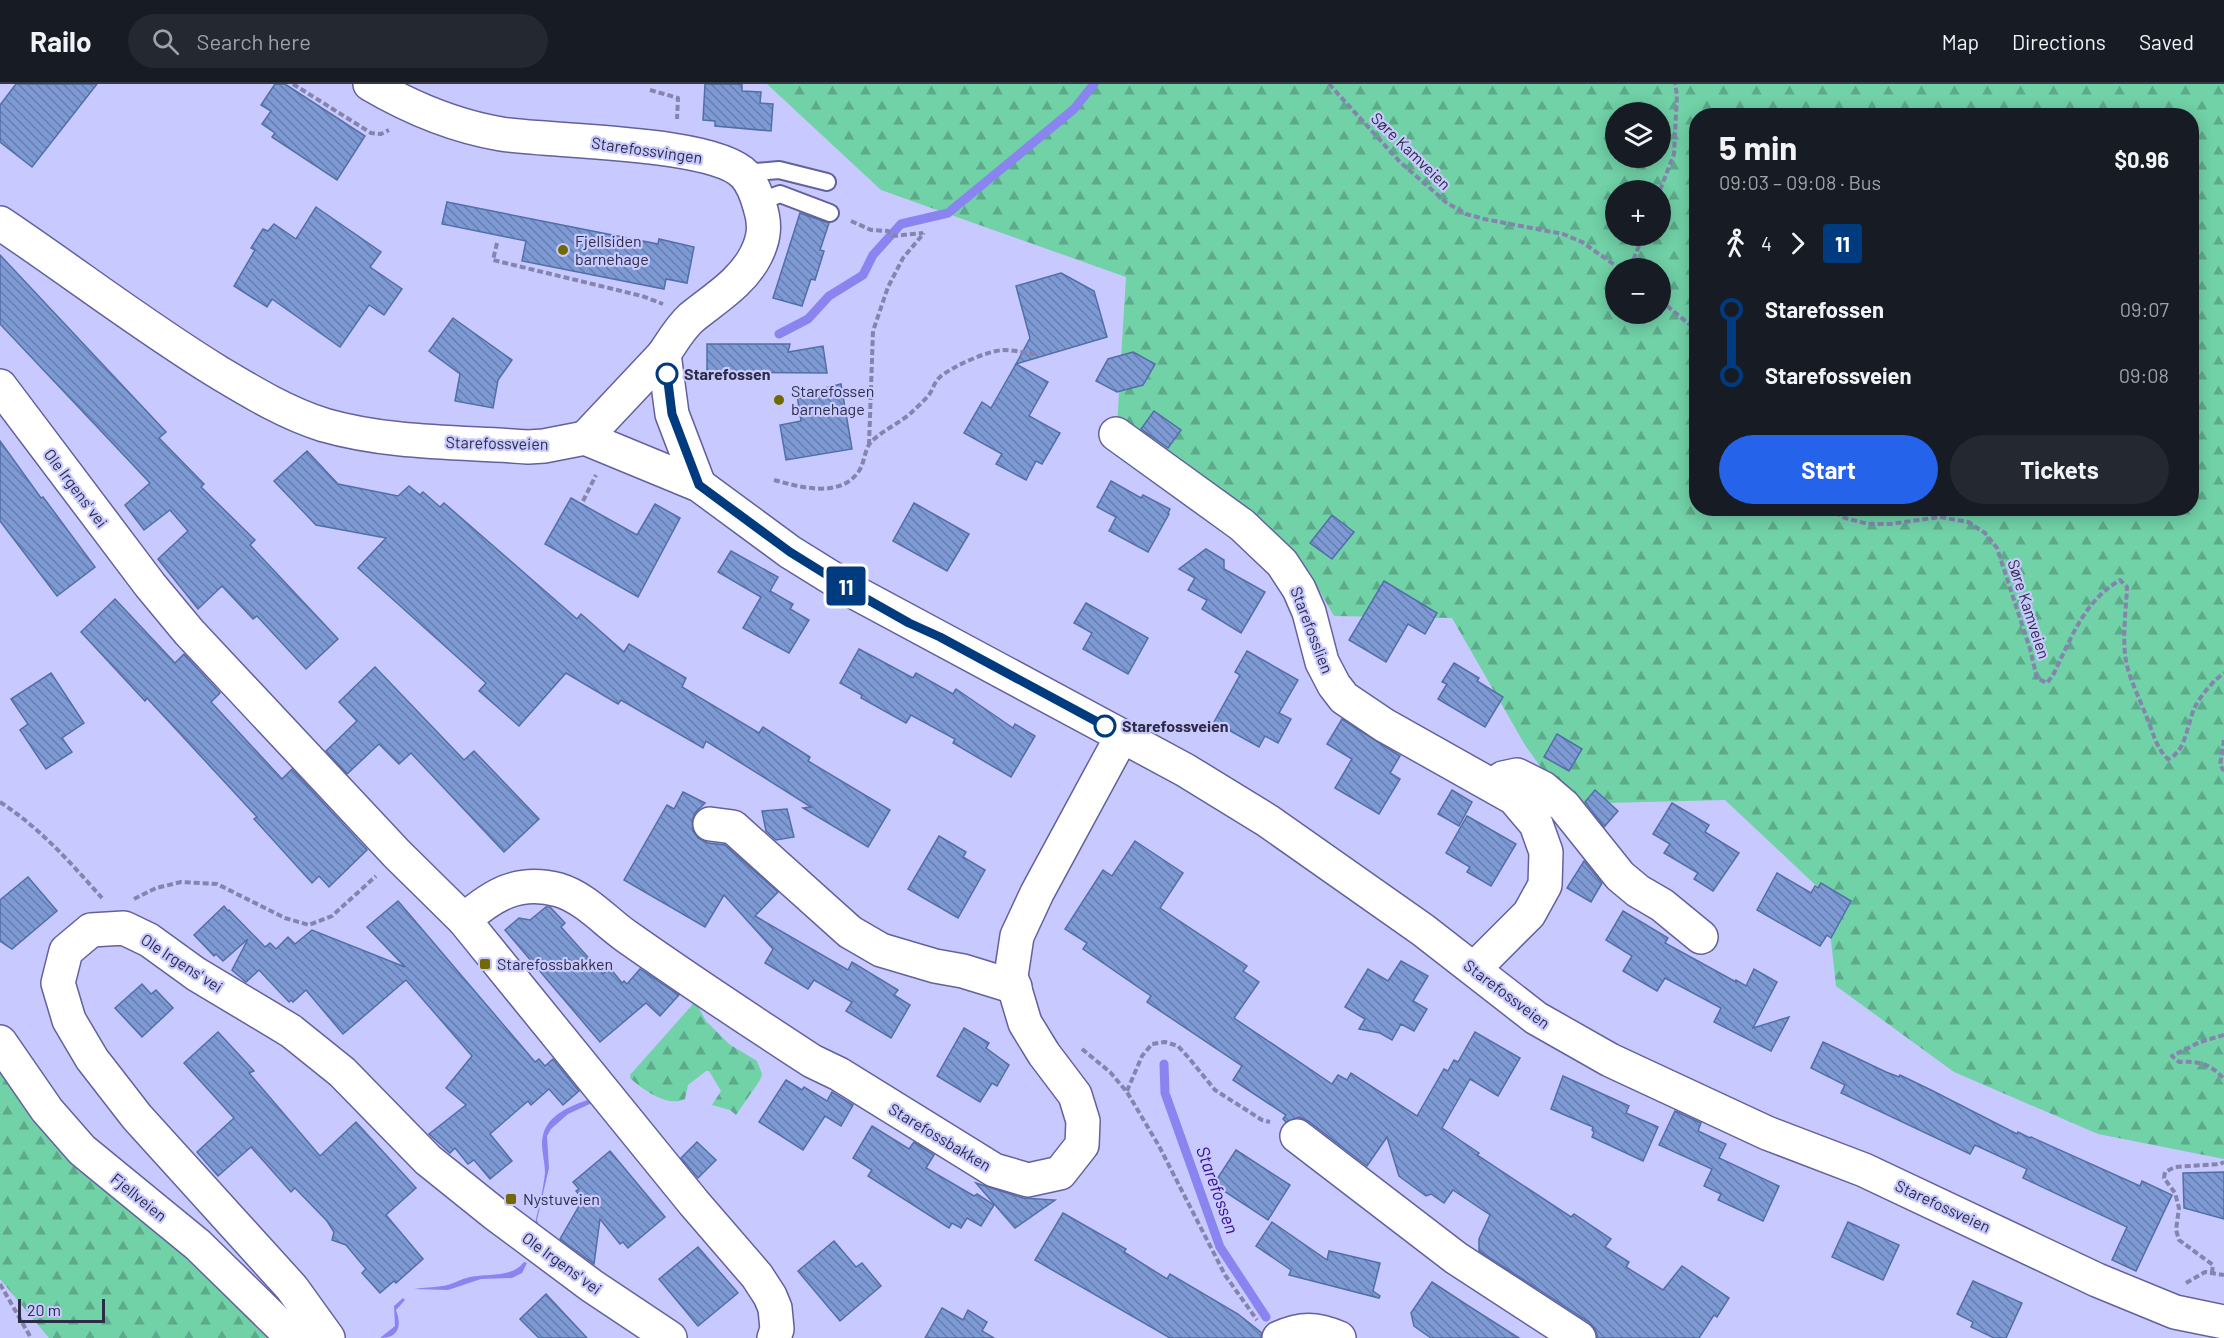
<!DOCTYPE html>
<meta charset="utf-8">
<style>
:root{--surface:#171b24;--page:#242831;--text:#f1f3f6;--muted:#9ea1a6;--line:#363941;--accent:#2563eb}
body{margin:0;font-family:Barlow,sans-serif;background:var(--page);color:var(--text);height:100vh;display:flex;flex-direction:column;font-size:22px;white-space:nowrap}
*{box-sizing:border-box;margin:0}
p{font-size:20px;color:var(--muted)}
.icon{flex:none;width:33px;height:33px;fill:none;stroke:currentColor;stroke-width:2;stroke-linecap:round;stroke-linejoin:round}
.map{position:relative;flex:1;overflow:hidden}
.sheet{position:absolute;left:1689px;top:24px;width:510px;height:408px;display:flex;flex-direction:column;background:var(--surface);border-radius:24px;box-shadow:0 3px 15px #0003}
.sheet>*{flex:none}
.badge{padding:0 12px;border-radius:4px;font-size:21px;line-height:39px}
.buttons{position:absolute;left:1605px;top:18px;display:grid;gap:12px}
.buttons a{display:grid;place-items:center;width:66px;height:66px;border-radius:50%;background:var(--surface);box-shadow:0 3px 15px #0003;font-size:30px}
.scale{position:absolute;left:18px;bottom:15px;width:87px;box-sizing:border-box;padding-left:6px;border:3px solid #2d2c46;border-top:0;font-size:16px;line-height:21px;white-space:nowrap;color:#2d2c46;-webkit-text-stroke:4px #c8c9ff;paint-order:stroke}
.map>.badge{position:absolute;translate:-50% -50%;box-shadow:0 0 0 3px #fff}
.legs{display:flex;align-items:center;gap:9px;height:66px;padding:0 30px;font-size:20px}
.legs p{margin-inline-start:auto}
.head{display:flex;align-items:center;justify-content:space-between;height:102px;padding:0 30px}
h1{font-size:33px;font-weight:700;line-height:45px}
.action{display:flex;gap:12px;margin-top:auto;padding:12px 30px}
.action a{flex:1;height:69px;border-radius:36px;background:var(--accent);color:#fff;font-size:24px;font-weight:700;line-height:69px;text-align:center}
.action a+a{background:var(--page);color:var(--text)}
ul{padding:0 30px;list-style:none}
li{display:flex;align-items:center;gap:21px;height:66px;font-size:22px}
li i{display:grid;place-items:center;width:9px;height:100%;margin:0 8px;background:currentColor}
li i::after{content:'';width:15px;height:15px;margin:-8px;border:4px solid;border-radius:50%;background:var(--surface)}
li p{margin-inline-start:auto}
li:first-child i{background:linear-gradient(#0000 50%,currentColor 0)}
li:last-child i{background:linear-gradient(currentColor 50%,#0000 0)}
header{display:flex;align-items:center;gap:36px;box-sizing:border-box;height:84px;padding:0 30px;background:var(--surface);border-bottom:2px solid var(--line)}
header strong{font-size:28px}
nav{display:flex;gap:33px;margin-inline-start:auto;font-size:21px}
.search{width:420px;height:54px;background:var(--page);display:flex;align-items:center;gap:15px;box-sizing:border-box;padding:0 21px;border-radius:33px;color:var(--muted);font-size:22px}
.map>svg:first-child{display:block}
</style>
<header>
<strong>Railo</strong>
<div class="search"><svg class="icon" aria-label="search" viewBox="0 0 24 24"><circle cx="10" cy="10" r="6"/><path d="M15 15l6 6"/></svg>Search here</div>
<nav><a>Map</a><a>Directions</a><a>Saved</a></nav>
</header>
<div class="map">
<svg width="2224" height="1254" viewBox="0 0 2224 1254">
<defs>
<pattern id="forest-firs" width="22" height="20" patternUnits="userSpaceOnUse" patternTransform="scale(1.5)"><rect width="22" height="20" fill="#71d1a7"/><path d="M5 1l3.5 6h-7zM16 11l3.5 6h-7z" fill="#5daa8a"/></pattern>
<pattern id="building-back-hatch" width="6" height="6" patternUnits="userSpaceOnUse" patternTransform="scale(1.5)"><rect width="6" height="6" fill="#7d9ad5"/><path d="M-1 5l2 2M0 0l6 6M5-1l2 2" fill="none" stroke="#677eaf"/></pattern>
</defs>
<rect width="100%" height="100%" fill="#c8c9ff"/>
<g fill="url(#forest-firs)" fill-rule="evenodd">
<path d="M767,0H2224V1075L2098,1050L1954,988L1836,902L1826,811L1725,716L1567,720L1525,661L1452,534L1334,532L1308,487L1187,388L1117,342L1126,193L881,106ZM1616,28H1660V74H1616ZM1696,32H2192V424H1696ZM1616,106H1660V152H1616ZM1616,184H1660V230H1616Z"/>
<path d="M696,919L706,937L729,960L757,977L762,990L760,996L736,1031L730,1026L712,1021L721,1007L709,987H706L688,1001L685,1015C668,1024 642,1005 630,994V991L693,920Z"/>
<path d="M0,977L292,1254H49L0,1195Z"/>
</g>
<g fill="#8a84f0">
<path d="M590,1015L592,1019L568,1030L551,1045L547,1052L549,1084L537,1136L541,1147L533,1149C537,1129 543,1109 545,1089C545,1076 540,1063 543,1051C548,1030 573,1021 590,1015Z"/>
<path d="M524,1178L527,1179L522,1189L512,1194L481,1195L448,1206L414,1205C424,1203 432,1204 442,1202C452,1201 460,1195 470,1193C488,1189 512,1194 524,1178Z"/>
<path d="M403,1214L405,1216L396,1226C402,1242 399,1254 380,1254L395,1242L394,1222Z"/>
</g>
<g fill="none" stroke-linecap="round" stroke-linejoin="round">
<g stroke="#8a84f0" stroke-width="9">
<path d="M779,250L808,235L829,212L863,191L873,171L901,140L948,129L1074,25L1094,0"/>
<path d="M1164,980L1165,1009L1220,1163L1266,1233"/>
</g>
</g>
<g fill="url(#building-back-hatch)" stroke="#536ea6" stroke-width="1.5">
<path d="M16,0H97L32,83L0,58V21Z"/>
<path d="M275,0H285L365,52L337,96L272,53L275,49L262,40L271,27L261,21Z"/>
<path d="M705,0H742V7L761,8L760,19L773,20L771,47L715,42V37L703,36Z"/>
<path d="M447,118L658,160L659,155L694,163L687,199L666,195L664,205L522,177L526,157L442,140Z"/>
<path d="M316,123L381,168L370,183L402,205L384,231L369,221L340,263L272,215L267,223L234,202L255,166L251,164L263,145L268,147L274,140L296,155Z"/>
<path d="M800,129L829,139L820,166L824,167L815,196L811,195L802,222L773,214Z"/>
<path d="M0,171L166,348L159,354L204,400L201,403L255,456L250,461L338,555L306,585L257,532L253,535L222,502L198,525L158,475L188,447L170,426L144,446L125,421L150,399L0,240Z"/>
<path d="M1061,189L1094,207L1107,253L1016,280L1030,254L1016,202Z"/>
<path d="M453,234L512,276L498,296L493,324L455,317L460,290L429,267Z"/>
<path d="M707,260H790L788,268L823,262L827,289L707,288Z"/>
<path d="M1133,268L1155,280L1143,301L1117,308L1096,297L1108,275Z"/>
<path d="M1016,280L1048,298L1029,332L1060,349L1042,380L1036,377L1026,396L996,380L1002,370L964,349L982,318L991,324Z"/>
<path d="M841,300L852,365L786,376L780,341L801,337L797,311Z"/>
<path d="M1154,327L1181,346L1168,364L1141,345Z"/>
<path d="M0,357L41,414L43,413L95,483L57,512L0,437Z"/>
<path d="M307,367L338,400L398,412L409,402L420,411L423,408L440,423L444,419L577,535L581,530L624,568L629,560L686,594L682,603L759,649L763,643L810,673L808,677L890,726L868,763L803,724L811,723L706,657L703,664L621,616L618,620L566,589L519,642L479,607L486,599L358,484L386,454L316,441L274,397Z"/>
<path d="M1111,397L1141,414L1143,411L1170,425L1168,429L1169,430L1148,468L1109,447L1116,433L1097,423Z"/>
<path d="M571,414L637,451L655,420L680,434L638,513L545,460Z"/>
<path d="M914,419L969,450L947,487L893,457Z"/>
<path d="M1332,431L1354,448L1332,475L1310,459Z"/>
<path d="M1206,465L1224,476V485L1265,508L1241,549L1202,525L1207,516L1188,506L1195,494L1179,485Z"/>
<path d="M731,467L778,493L770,507L793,520L790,525L809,536L789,569L743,544L761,513L718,488Z"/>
<path d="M1384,497L1437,529L1425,550L1408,540L1386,578L1349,556Z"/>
<path d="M115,515L175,579L184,570L220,609L211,618L282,695L292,685L367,766L329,803L319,792L312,799L254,735L257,733L147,614L145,617L81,548Z"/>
<path d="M1086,519L1148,554L1128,590L1083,565L1092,549L1074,539Z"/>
<path d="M859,565L913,594L916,589L953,610L956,605L1013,644L1015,640L1035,652L1011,693L953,659L955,655L911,631L906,639L861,614L862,611L840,599Z"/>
<path d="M1247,567L1298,596L1279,629L1291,635L1278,659L1265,652L1259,663L1214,638L1240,591L1235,588Z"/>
<path d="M1454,579L1479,594L1477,597L1503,613L1485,643L1438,615L1447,600L1442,598Z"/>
<path d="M375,583L464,676L474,667L539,735L504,768L411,669L399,680L379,660L347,690L326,667L357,637L339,618Z"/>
<path d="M51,589L84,639L62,654L72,668L46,685L20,646L28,640L11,615Z"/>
<path d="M1342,635L1400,672L1390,689L1400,695L1379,730L1335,704L1352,675L1327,660Z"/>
<path d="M1557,650L1582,665L1569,687L1544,673Z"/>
<path d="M1452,706L1472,718L1459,742L1438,730Z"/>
<path d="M1595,706L1618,727L1604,743L1585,718Z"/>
<path d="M683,708L705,719L695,729L692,737L693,747L698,754L708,759L725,761L778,808L755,832L848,886L852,878L898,906L894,911L910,921L891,954L846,927L852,918L814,896L808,905L765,879L773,865L724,811L705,843L624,796L667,721L674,725Z"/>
<path d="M1672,719L1709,741L1705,748L1739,769L1713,807L1694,795L1698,789L1664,769L1670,760L1653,750Z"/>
<path d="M787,725L794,753L776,756L766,747L762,727Z"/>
<path d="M1467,732L1516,760L1491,802L1467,788L1470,783L1446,769Z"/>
<path d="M939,752L966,768L963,773L985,786L958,834L908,805Z"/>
<path d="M1135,757L1183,789L1160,824L1247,882L1243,887L1259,898L1234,934L1332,1000L1338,991L1347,996L1351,989L1417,1032L1444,985L1448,987L1454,976L1458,978L1475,948L1520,974L1498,1012L1470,995L1442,1044L1479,1069L1477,1071L1571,1133L1574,1130L1611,1155L1605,1163L1629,1178L1626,1183L1663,1206L1682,1182L1729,1214L1717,1233L1714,1231L1699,1254H1598L1595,1245L1589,1238L1479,1167V1155L1490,1131L1453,1106L1444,1119L1431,1110L1426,1112L1399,1092L1387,1053L1367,1082L1308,1037L1299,1033L1286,1038L1283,1035L1286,1031L1233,996L1242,982L1147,918L1151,912L1083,865L1087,859L1065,845L1103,786L1112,792Z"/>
<path d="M1584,777L1602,799L1591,818L1567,804Z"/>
<path d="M1777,789L1811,809L1815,802L1818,804L1821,799L1851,817L1831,854L1827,851L1820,862L1757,826Z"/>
<path d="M28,793L57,827L12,865L0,857V816Z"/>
<path d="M398,817L535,978L539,975L545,982L553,975L579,1007L563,1021L549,1005L531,1021L528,1017L490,1050L512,1077L490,1095L474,1076L468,1080L455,1064L450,1069L429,1050L466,1021L446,1004L472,972L406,896L343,950L306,906L293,918L291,916L289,918L259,886L246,898L232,886L248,855L223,877L216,870L214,872L194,851L224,822L228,827L229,826L265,863L270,859L276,865L288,853L295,860L312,846L405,883L367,843Z"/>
<path d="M546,823H550L565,839L561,843L603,890L610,884L622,899L624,897L627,900L640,885L679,911L660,932L646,919L600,958L505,846L519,834L530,836Z"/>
<path d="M1623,827L1668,854L1665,859L1736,898V896L1746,902L1754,885L1777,898L1753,944L1789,933L1771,967L1714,938L1721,924L1665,894L1657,907L1623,887L1632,872L1606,856Z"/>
<path d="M1401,877L1428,892L1413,917L1427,925L1414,947L1401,940L1392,956L1380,949L1359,945L1365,935L1345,923L1368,885L1388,897Z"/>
<path d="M142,900L151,910L156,906L173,924L142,953L115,924Z"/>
<path d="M964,944L989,959L986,964L1009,981L997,1002L992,999L980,1018L937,992Z"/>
<path d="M218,948L254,987L249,989L320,1072L356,1038L416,1104L386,1131L423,1175L396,1199L394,1197L380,1209L362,1189L366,1185L346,1161L332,1156L334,1148L327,1137L295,1104L291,1108L251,1063L218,1092L197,1068L234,1034L184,979Z"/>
<path d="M1823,958L1886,988L1899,993L1900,991L1933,1007L2017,1050L2018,1048L2030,1054L2031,1053L2140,1102L2142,1097L2172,1111L2136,1187L2112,1176L2127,1143L2023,1094L2027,1085L1975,1061L1970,1070L1841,1009L1845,1001L1811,984Z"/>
<path d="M1563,992L1629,1022L1626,1029L1658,1043L1643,1077L1592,1053L1594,1048L1592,1046L1593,1043L1551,1025Z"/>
<path d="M786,996L802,1006L804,1003L827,1017L832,1008L853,1021L841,1042L825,1032L803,1066L759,1038Z"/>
<path d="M1675,1027L1701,1039L1698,1047L1726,1060L1719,1074L1779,1102L1763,1137L1718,1116L1721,1110L1704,1102L1712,1085L1659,1061Z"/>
<path d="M872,1042L909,1065L914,1058L934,1071L926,1084L974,1112L977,1110L994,1121L981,1142L967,1134L961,1144L952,1139L949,1144L868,1092L872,1086L853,1074Z"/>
<path d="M697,1058L716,1076L698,1094L681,1074Z"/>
<path d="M1236,1066L1290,1101L1268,1136L1221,1105L1222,1103L1215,1098Z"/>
<path d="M610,1067L665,1133L628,1164L623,1158L620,1160L600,1135L594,1180L560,1155L583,1115L576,1107L579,1105L573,1098Z"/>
<path d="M2224,1088V1135L2184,1124L2183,1089Z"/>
<path d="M976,1099L1023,1114L1055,1116L1015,1144Z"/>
<path d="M1063,1129L1126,1165L1124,1168L1167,1195L1170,1190L1238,1230L1262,1249L1261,1254H1170L1035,1176Z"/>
<path d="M1272,1138L1327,1176L1329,1167L1380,1179L1373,1207L1380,1212L1379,1214L1289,1191L1291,1186L1256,1162Z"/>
<path d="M1848,1138L1899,1161L1883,1196L1832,1173Z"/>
<path d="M834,1157L856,1183L862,1179L881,1202L840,1237L798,1187Z"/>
<path d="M698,1163L738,1209L698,1242L659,1195Z"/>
<path d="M1973,1197L2022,1219L2006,1254H1994L1971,1243L1973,1238L1957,1230Z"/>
<path d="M1432,1198L1467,1221L1519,1254H1431L1414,1242L1411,1229Z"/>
<path d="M546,1210L587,1254H539L520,1235Z"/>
<path d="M942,1224L963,1236L968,1226L987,1238L982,1247L994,1254H925Z"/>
</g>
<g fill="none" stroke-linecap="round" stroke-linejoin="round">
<defs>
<g id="lane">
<path d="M744,89L779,86L827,98"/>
<path d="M759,118L780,110L830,129"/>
</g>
<g id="street">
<path d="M370,0C411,24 454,42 501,50C551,58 714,57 745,91C753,100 757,112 760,123C766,141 764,155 756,171C742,199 714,215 691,234C680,244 672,258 664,270"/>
<path d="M0,139C73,188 143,242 218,288C253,309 286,329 324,341C390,360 461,358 528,363L544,362L585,354"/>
<path d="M1116,350L1242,441L1282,479L1299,505L1309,528L1322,578L1334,601L1344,614L1384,641L1514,714L1536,740L1546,768L1545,801L1529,830L1474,885"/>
<path d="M1122,652L1185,686L1268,737L1423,846L1536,934L1610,976L1767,1049L1864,1086L2097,1196L2175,1228L2224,1238"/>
<path d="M1493,701L1503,694L1517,691L1543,704L1564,722L1620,792L1638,807L1662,821L1701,853"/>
<path d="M710,740L733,743L850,848L881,866L935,882L963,887L1015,903"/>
<path d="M0,958L47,1026L82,1066L198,1161L293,1254"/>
<path d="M1297,1052L1456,1174L1579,1254"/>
<path d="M1279,1254C1301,1244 1316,1244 1339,1254"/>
</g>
<g id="secondary">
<path d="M664,270L672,330L699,401"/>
<path d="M0,302L150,501L189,548L397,770L464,836L694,1119L757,1192L770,1212L775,1224L777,1245L774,1254"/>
<path d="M464,836C493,811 518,795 559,806C585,814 605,837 626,852C687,895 749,936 812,977L839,990L994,1086L1028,1096L1060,1089L1082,1061L1083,1037L1075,1011L1044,970L1025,939L1011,892L1017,852L1037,809L1122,652L856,509L790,468L699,401L585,354L664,270"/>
<path d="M328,1254L292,1204L137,1033L92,975L69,936L58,899L66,867L91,846L124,844L149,856L196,890L291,947L342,988L428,1076L494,1129L592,1202L670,1254"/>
</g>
</defs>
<use href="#lane" stroke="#63619d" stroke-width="20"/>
<use href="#street" stroke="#63619d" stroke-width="36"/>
<use href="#secondary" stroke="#63619d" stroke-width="36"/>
<g stroke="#8484ae" stroke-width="4" stroke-dasharray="6 3" stroke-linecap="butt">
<path d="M293,0L371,49L381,50L389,46"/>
<path d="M1329,0L1400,78L1447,119L1466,130L1484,135L1563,150L1582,158L1619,184"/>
<path d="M650,6L678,14L677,35"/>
<path d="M1660,106L1674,70L1677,11L1675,0"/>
<path d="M851,137L871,146L888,147L893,152L923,149"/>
<path d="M497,159L493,176L642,212L663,220"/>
<path d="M1630,184L1643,152"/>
<path d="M1660,216L1696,246"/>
<path d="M869,361L873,247L888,203L903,174L924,149"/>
<path d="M774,396C800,403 840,415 859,387C865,378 864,366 871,358C883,346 900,339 912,328C917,323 923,318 928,312C933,306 934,298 940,293C953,282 987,267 1003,266C1014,266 1025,269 1035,270"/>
<path d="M583,417L596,391"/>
<path d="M1827,424L1845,434L1868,440H1890L1940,433L1968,438L1985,449L1997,464L2030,565L2037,594L2047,599L2053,591C2071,555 2083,518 2120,496L2127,503C2126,527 2122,553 2126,577C2130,597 2140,615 2147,634C2153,648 2156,664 2168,675C2187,668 2187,637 2196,621C2202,610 2214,596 2224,589"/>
<path d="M2224,656L2220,681L2224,687"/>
<path d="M0,718C40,744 70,778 102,814"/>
<path d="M134,815L156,804L181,798L217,800L285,834L309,841L332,832L376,792"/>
<path d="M2224,951L2200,958L2172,972L2179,978C2199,977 2211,980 2224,995"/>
<path d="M1082,965L1110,988L1127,1008L1159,1062L1225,1191L1257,1236"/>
<path d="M1127,1007L1142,972L1152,960L1165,958L1178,962L1188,973L1215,1006L1262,1036L1270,1038"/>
<path d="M2212,1189L2213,1181L2179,1156L2176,1146L2179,1124L2175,1109L2164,1094L2165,1088L2175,1083L2220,1080L2224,1078"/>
<path d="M2186,1199L2205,1188L2224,1191"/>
<path d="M0,1200L31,1254"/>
</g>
<use href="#lane" stroke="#fff" stroke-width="16"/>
<use href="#street" stroke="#fff" stroke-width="33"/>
<use href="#secondary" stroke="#fff" stroke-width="33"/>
</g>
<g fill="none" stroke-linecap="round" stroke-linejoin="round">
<defs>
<path id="line-1" d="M667,290L672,330L699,401L790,468L856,509L909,539L940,553L1105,642"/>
</defs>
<use href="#line-1" stroke="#fff" stroke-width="14"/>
<use href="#line-1" stroke="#003b80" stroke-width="9"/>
</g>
<g fill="#716800" stroke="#c8c9ff" stroke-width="2">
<circle cx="563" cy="166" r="6"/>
<circle cx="779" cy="316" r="6"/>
<rect x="479" y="874" width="12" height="12" rx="3"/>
<rect x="505" y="1109" width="12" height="12" rx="3"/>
</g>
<g fill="#fff" stroke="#003b80" stroke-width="3">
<circle cx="667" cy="290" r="10"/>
<circle cx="1105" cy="642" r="10"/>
</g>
<g text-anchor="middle" stroke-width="4.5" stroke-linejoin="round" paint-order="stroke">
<g font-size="16" fill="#2d2c46" stroke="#c8c9ff">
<text transform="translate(647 66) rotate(8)" y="6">Starefossvingen</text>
<text transform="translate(1411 67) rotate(44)" y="6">Søre Kamveien</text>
<text transform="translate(497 359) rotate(1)" y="6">Starefossveien</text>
<text transform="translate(76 404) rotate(53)" y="6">Ole Irgens' vei</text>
<text transform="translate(2029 525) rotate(72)" y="6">Søre Kamveien</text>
<text transform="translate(1312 546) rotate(69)" y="6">Starefosslien</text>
<text transform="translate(182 879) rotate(33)" y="6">Ole Irgens' vei</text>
<text transform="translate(1507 910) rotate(37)" y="6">Starefossveien</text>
<text transform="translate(940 1053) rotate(31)" y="6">Starefossbakken</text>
<text transform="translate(139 1113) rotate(39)" y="6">Fjellveien</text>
<text transform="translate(1943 1122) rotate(25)" y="6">Starefossveien</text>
<text transform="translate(562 1179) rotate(36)" y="6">Ole Irgens' vei</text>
</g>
<g font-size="16" fill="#2d2c46" stroke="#c8c9ff" text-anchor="start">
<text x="575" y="163">Fjellsiden<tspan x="575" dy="18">barnehage</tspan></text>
<text x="791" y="313">Starefossen<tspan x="791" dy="18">barnehage</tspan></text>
<text x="497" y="886">Starefossbakken</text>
<text x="523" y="1121">Nystuveien</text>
</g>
<g font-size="16" font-weight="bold" fill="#2d2c46" stroke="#c8c9ff" text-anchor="start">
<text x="684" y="296">Starefossen</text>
<text x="1122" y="648">Starefossveien</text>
</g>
<g font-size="18" font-style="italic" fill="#350b90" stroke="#c8c9ff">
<text transform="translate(1217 1106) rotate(70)" y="6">Starefossen</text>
</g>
</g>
</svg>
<div class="buttons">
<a><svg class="icon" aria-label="layers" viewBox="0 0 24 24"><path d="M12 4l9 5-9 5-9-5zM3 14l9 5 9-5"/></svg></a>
<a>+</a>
<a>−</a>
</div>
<div class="scale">20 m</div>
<b class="badge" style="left:846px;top:502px;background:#003b80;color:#fff">11</b>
<section class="sheet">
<div class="head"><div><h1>5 min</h1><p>09:03 – 09:08 · Bus</p></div><b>$0.96</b></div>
<div class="legs"><svg class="icon" aria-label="walk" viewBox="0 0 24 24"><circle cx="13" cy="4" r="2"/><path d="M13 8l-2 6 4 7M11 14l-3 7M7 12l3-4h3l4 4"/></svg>4<svg class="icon" aria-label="forward" viewBox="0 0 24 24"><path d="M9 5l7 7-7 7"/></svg><b class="badge" style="background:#003b80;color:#fff">11</b></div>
<ul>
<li><i style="color:#003b80"></i><b>Starefossen</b><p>09:07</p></li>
<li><i style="color:#003b80"></i><b>Starefossveien</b><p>09:08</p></li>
</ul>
<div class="action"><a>Start</a><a>Tickets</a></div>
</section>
</div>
